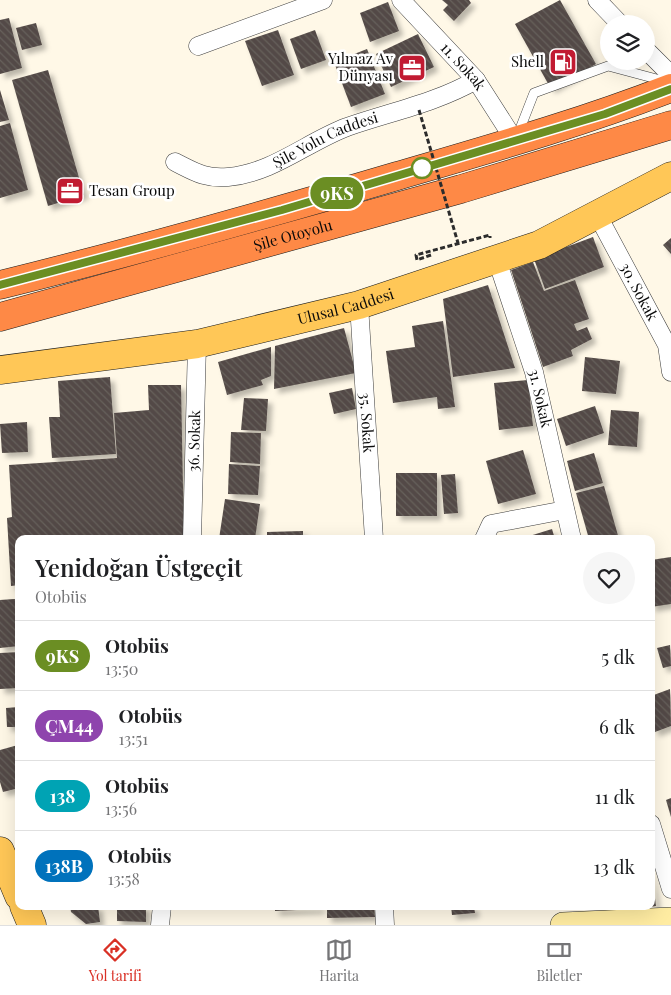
<!DOCTYPE html>
<html lang="tr">
<meta charset="utf-8">
<style>
:root{--surface:#fff;--page:#f6f6f6;--text:#202124;--muted:#757577;--line:#e0e0e0;--accent:#d93025}
body{margin:0;font-family:"Playfair Display",serif;background:var(--page);color:var(--text);height:100vh;display:flex;flex-direction:column;font-size:19px;white-space:nowrap}
*{box-sizing:border-box;margin:0}
p{font-size:16px;color:var(--muted)}
.icon{flex:none;width:28px;height:28px;fill:none;stroke:currentColor;stroke-width:2;stroke-linecap:round;stroke-linejoin:round}
.map{position:relative;flex:1;overflow:hidden}
.details{position:absolute;left:15px;top:535px;width:640px;height:375px;display:flex;flex-direction:column;background:var(--surface);border-radius:10px;box-shadow:0 5px 20px #0002}
.details>*{flex:none}
.badge{padding:0 10px;border-radius:16px;font-size:18px;line-height:32px}
.buttons{position:absolute;left:600px;top:15px;display:grid;gap:10px}
.buttons a{display:grid;place-items:center;width:55px;height:55px;border-radius:50%;background:var(--surface);box-shadow:0 5px 20px #0002;font-size:25px}
.map>.badge{position:absolute;translate:-50% -50%;box-shadow:0 0 0 2px #fff}
.round{display:grid;place-items:center;flex:none;width:52px;height:52px;border-radius:26px;background:var(--page)}
.overview{display:flex;align-items:center;justify-content:space-between;height:85px;padding:0 20px}
h1{font-size:24px;font-weight:600;line-height:38px}
ul{padding:0;list-style:none}
li{display:flex;align-items:center;gap:15px;height:70px;padding:0 20px;border-top:1px solid var(--line)}
li div{flex:1}
li b{display:block;font-size:19px}
li em{font-style:normal}
li .badge{min-width:55px;font-weight:700;text-align:center}
.menu{display:flex;justify-content:space-around;align-items:center;height:70px;border-top:1px solid var(--line);background:var(--surface);font-size:14px;color:var(--muted)}
.menu a{display:grid;justify-items:center;gap:2px}
.menu .selected{color:var(--accent)}
.map>svg:first-child{display:block}
</style>
<div class="map">
<svg width="671" height="925" viewBox="0 0 671 925">
<defs>
<pattern id="building-back-hatch" width="6" height="6" patternUnits="userSpaceOnUse" patternTransform="scale(1.25)"><rect width="6" height="6" fill="#534a46"/><path d="M-1 5l2 2M0 0l6 6M5-1l2 2" fill="none" stroke="#67605c"/></pattern>
<filter id="shadow"><feDropShadow dx="4.5" dy="4.5" stdDeviation="2.5" flood-color="#0004"/></filter>
</defs>
<rect width="100%" height="100%" fill="#fff8e7"/>
<g fill="url(#building-back-hatch)" filter="url(#shadow)">
<path d="M442,0H469L471,3L454,21L443,10L448,5Z"/>
<path d="M560,0L596,64L551,89L515,24Z"/>
<path d="M388,2L399,31L370,42L360,13Z"/>
<path d="M9,18L22,68L0,74V20Z"/>
<path d="M36,23L42,45L22,50L16,28Z"/>
<path d="M278,30L294,75L262,86L245,41Z"/>
<path d="M315,30L326,60L301,69L290,39Z"/>
<path d="M418,34L434,67L391,87L376,54Z"/>
<path d="M367,49L385,94L351,107L334,62Z"/>
<path d="M48,70L84,195L48,206L12,80Z"/>
<path d="M0,90L9,120L0,122Z"/>
<path d="M10,123L28,190L0,198V126Z"/>
<path d="M593,237L604,267L545,289L534,259Z"/>
<path d="M671,238V254L663,245Z"/>
<path d="M533,262L544,291L575,280L589,319L574,324L577,331L587,327L592,339L571,350L573,356L543,367L511,270Z"/>
<path d="M488,285L515,368L453,377L443,299Z"/>
<path d="M443,321L455,407L438,409L437,397L393,403L386,351L415,347L412,326Z"/>
<path d="M344,328L356,373L274,389L275,346Z"/>
<path d="M271,347V376L261,380L263,385L227,395L218,362Z"/>
<path d="M585,357L620,361L616,394L582,391Z"/>
<path d="M110,377L116,454L52,458L49,417H60L58,381Z"/>
<path d="M528,380L533,426L499,430L494,383Z"/>
<path d="M148,385H181L184,539H19V585L11,586L7,518L12,517L9,465L117,458L114,413L149,410Z"/>
<path d="M352,388L356,409L334,414L329,393Z"/>
<path d="M244,398L268,399L266,431L241,430Z"/>
<path d="M595,406L604,433L566,446L557,419Z"/>
<path d="M611,410L639,412L637,447L608,445Z"/>
<path d="M27,422L28,452L2,453L0,424Z"/>
<path d="M231,432L261,433L260,464L230,462Z"/>
<path d="M523,450L536,494L498,504L486,461Z"/>
<path d="M594,453L603,483L575,491L567,461Z"/>
<path d="M229,464L260,466L258,495L228,494Z"/>
<rect x="396" y="473" width="41" height="43"/>
<path d="M455,474L458,513L444,514L441,475Z"/>
<path d="M604,486L619,539H589L576,493Z"/>
<path d="M225,499L260,504L255,539H219Z"/>
<path d="M552,529L555,539H523V538Z"/>
<path d="M303,531V539H267V532Z"/>
<path d="M671,557V604L651,607V560Z"/>
<path d="M14,599H19V646L0,648V600Z"/>
<path d="M670,645L671,666L663,668L657,648Z"/>
<path d="M19,652V688L0,689V653Z"/>
<path d="M670,689L671,726L655,732L651,722V696Z"/>
<path d="M19,707V727H7L6,708Z"/>
<path d="M18,745L19,788L3,792L0,782V750Z"/>
<path d="M671,798V817L666,800Z"/>
<path d="M651,865L656,906L651,907Z"/>
<path d="M70,906H98L100,922L86,924L71,912Z"/>
<path d="M117,906H146V922L117,921Z"/>
<path d="M275,906H320V909L275,911Z"/>
<path d="M327,906H374L375,917L327,918Z"/>
<path d="M451,906H474L475,913L452,915Z"/>
</g>
<g fill="none" stroke-linecap="round" stroke-linejoin="round">
<defs>
<path id="lane" d="M518,134L534,93L608,66L668,82"/>
<g id="street">
<path id="s1" d="M401,0L476,80L515,141"/>
<path d="M597,0L620,24"/>
<path d="M198,46L323,0"/>
<path d="M646,50L671,75"/>
<path id="s2" d="M175,162C195,172 205,179 228,177C273,173 307,142 347,127C390,112 436,103 476,80"/>
<path id="s3" d="M598,216L667,345L671,372"/>
<path id="s4" d="M497,260L534,372L572,539"/>
<path id="s5" d="M359,305L374,539"/>
<path id="s6" d="M192,539L197,344"/>
<path d="M484,539L491,524L565,510"/>
<path d="M651,824L671,889"/>
<path d="M384,906L385,925"/>
<path d="M160,925L162,906"/>
</g>
<path id="secondary" d="M563,925L671,920"/>
<g id="primary">
<path id="s7" d="M0,370L197,344L359,305L539,245L671,176"/>
<path d="M0,851L19,896"/>
<path d="M24,906L32,925"/>
</g>
<g id="highway">
<path d="M0,285C133,252 265,215 397,176C489,149 581,123 671,88"/>
<path id="s8" d="M0,317L461,189L671,125"/>
</g>
</defs>
<use href="#lane" stroke="#3d3d3d" stroke-width="10"/>
<use href="#street" stroke="#3d3d3d" stroke-width="19"/>
<use href="#secondary" stroke="#2c2c2c" stroke-width="26"/>
<use href="#primary" stroke="#1b1b1b" stroke-width="29"/>
<use href="#highway" stroke="#1b1b1b" stroke-width="29"/>
<path stroke="#2c2c2c" stroke-width="3" stroke-dasharray="5 2.5" stroke-linecap="butt" d="M431,255L417,260L416,255L490,235V238"/>
<use href="#lane" stroke="#fff" stroke-width="9"/>
<use href="#street" stroke="#fff" stroke-width="18"/>
<use href="#secondary" stroke="#ffeca2" stroke-width="25"/>
<use href="#primary" stroke="#ffc757" stroke-width="28"/>
<use href="#highway" stroke="#fe8946" stroke-width="28"/>
<path stroke="#2c2c2c" stroke-width="3" stroke-dasharray="5 2.5" stroke-linecap="butt" d="M419,110L458,243"/>
</g>
<g fill="none" stroke-linecap="round" stroke-linejoin="round">
<defs>
<path id="line" d="M0,285L282,210L605,114L671,89"/>
</defs>
<use href="#line" stroke="#fff" stroke-width="11"/>
<use href="#line" stroke="#6b8e23" stroke-width="8"/>
</g>
<defs>
<symbol id="fuel-square" viewBox="-11 -11 22 22"><rect x="-9" y="-9" width="18" height="18" rx="4" fill="#c11b32" stroke="#fff"/><path d="M-5.5-6h7V0h2V4h1.3V-2.5L3-4.5l.8-.8L6-3V5H2.5V1h-1V6h-7ZM-4.2-4.7v3.2H.2V-4.7Z" fill="#fff"/></symbol>
<symbol id="office-square" viewBox="-11 -11 22 22"><rect x="-9" y="-9" width="18" height="18" rx="4" fill="#c11b32" stroke="#fff"/><path d="M-6-3h4V-5.5h4V-3h4V5H-6ZM-1-4.5V-3h2v-1.5ZM-6 0V1H6V0Z" fill="#fff"/></symbol>
</defs>
<g fill-rule="evenodd">
<use href="#fuel-square" x="547" y="46" width="32" height="32"/>
<use href="#office-square" x="396" y="52" width="32" height="32"/>
<use href="#office-square" x="54" y="175" width="32" height="32"/>
</g>
<circle fill="#fff" stroke="#6b8e23" stroke-width="2.5" cx="422" cy="168" r="10"/>
<g text-anchor="middle" stroke-width="5" stroke-linejoin="round" paint-order="stroke">
<g font-size="15" fill="#0a0a0a" stroke="#fff" text-anchor="end">
<text x="393" y="64">Yılmaz Av<tspan x="393" dy="17">Dünyası</tspan></text>
<text x="544" y="67">Shell</text>
<text x="89" y="196" text-anchor="start">Tesan Group</text>
</g>
<g font-size="15" fill="#0a0a0a" stroke="#fff">
<text dy="5" stroke="none"><textPath href="#s1" startOffset="91">11. Sokak</textPath></text>
<text dy="5" stroke="none"><textPath href="#s2" startOffset="161">Şile Yolu Caddesi</textPath></text>
<text dy="5" stroke="none"><textPath href="#s8" startOffset="304">Şile Otoyolu</textPath></text>
<text dy="5" stroke="none"><textPath href="#s3" startOffset="86">30. Sokak</textPath></text>
<text dy="5" stroke="none"><textPath href="#s7" startOffset="352">Ulusal Caddesi</textPath></text>
<text dy="5" stroke="none"><textPath href="#s4" startOffset="145">31. Sokak</textPath></text>
<text dy="5" stroke="none"><textPath href="#s5" startOffset="118">35. Sokak</textPath></text>
<text dy="5" stroke="none"><textPath href="#s6" startOffset="98">36. Sokak</textPath></text>
</g>
</g>
</svg>
<div class="buttons">
<a><svg class="icon" aria-label="layers" viewBox="0 0 24 24"><path d="M12 4l9 5-9 5-9-5zM3 14l9 5 9-5"/></svg></a>
</div>
<b class="badge" style="left:337px;top:193px;background:#6b8e23;color:#fff">9KS</b>
<section class="details">
<div class="overview"><div><h1>Yenidoğan Üstgeçit</h1><p>Otobüs</p></div><a class="round"><svg class="icon" aria-label="heart" viewBox="0 0 24 24"><path d="M12 20l-8-8c-3-5 5-10 8-4 3-6 11-1 8 4z"/></svg></a></div>
<ul>
<li><span class="badge" style="background:#6b8e23;color:#fff">9KS</span><div><b>Otobüs</b><p>13:50</p></div><em>5 dk</em></li>
<li><span class="badge" style="background:#8e44ad;color:#fff">ÇM44</span><div><b>Otobüs</b><p>13:51</p></div><em>6 dk</em></li>
<li><span class="badge" style="background:#00a3b4;color:#fff">138</span><div><b>Otobüs</b><p>13:56</p></div><em>11 dk</em></li>
<li><span class="badge" style="background:#0072bc;color:#fff">138B</span><div><b>Otobüs</b><p>13:58</p></div><em>13 dk</em></li>
</ul>
</section>
</div>
<nav class="menu">
<a class="selected"><svg class="icon" aria-label="directions" viewBox="0 0 24 24"><path d="M12 3l9 9-9 9-9-9zM9 14v-3h6M13 9l2 2-2 2"/></svg>Yol tarifi</a>
<a><svg class="icon" aria-label="map" viewBox="0 0 24 24"><path d="M3 6l6-2 6 2 6-2v14l-6 2-6-2-6 2zM9 4v14M15 6v14"/></svg>Harita</a>
<a><svg class="icon" aria-label="tickets" viewBox="0 0 24 24"><path d="M3 7h18v10H3zM15 7v10"/></svg>Biletler</a>
</nav>
